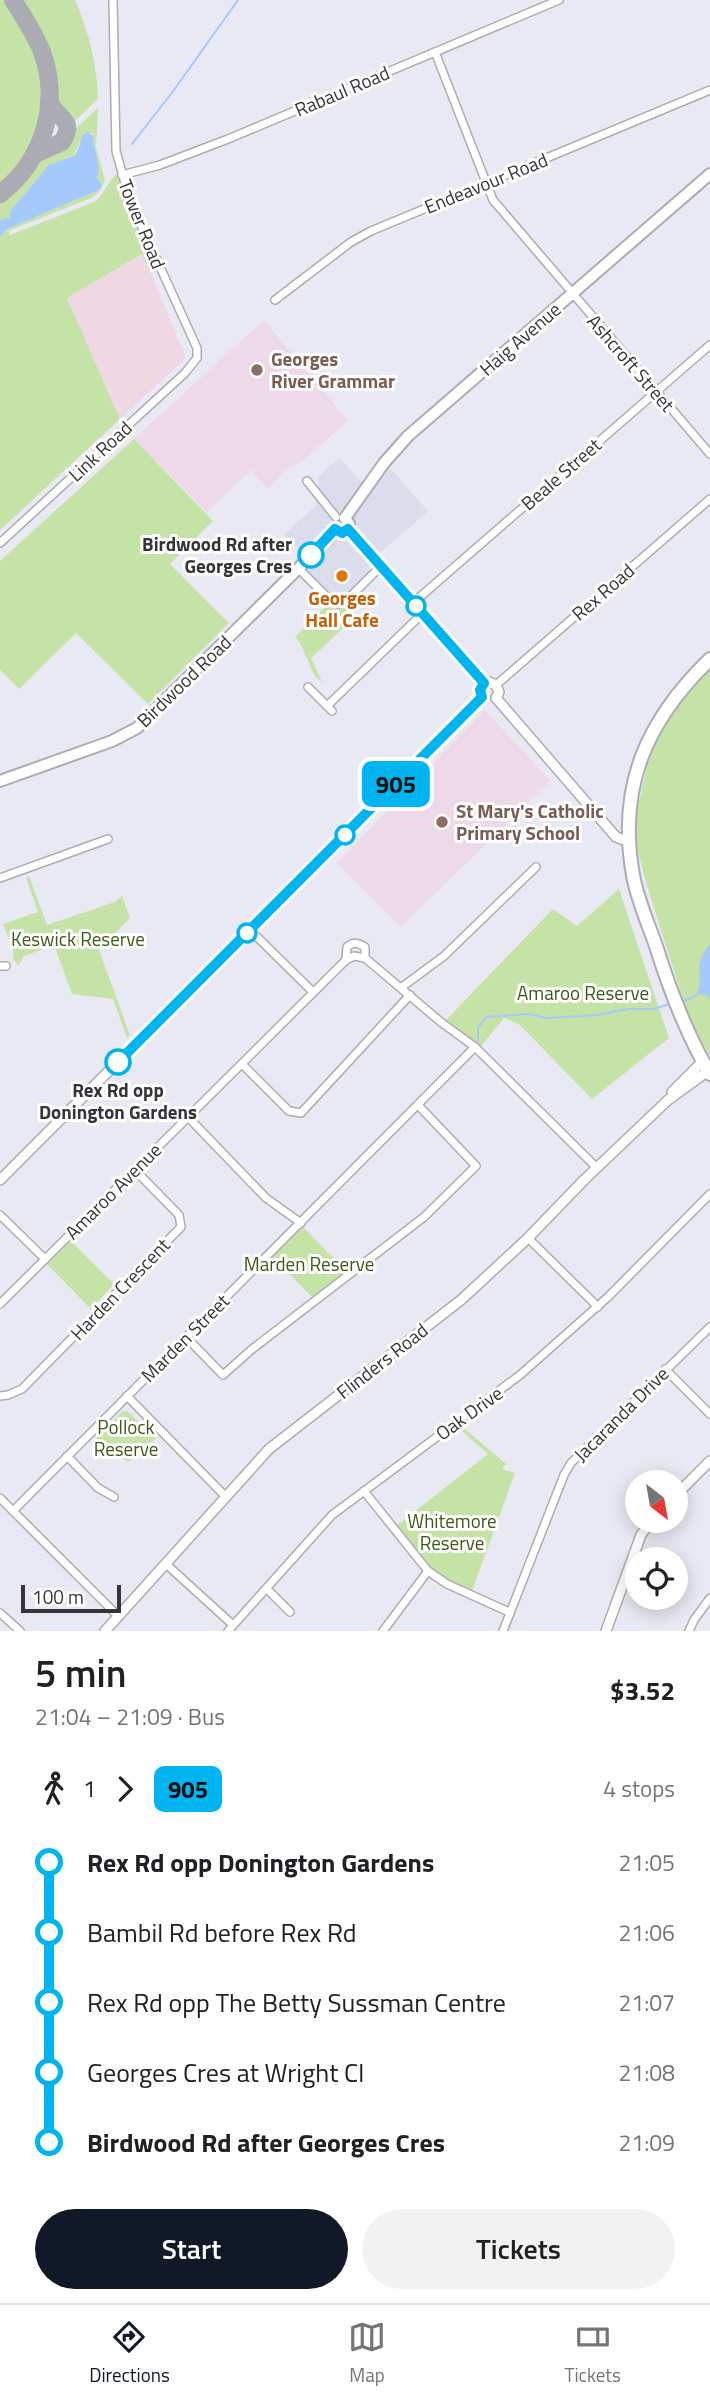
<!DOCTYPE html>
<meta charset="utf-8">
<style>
:root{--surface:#fff;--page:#f2f2f2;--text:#202124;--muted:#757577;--line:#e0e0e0;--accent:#111827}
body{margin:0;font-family:"Titillium Web",sans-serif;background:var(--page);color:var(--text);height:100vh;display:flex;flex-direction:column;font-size:26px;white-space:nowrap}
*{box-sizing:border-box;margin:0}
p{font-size:23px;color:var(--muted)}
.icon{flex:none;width:38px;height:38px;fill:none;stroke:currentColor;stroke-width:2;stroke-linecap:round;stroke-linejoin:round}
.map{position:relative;height:1631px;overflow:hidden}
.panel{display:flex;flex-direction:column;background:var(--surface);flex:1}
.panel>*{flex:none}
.badge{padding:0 14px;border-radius:10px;font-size:24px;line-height:46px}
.needle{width:46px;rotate:149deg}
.tools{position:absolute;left:625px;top:1470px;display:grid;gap:14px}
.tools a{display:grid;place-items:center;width:63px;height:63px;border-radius:50%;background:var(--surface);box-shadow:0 4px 18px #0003;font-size:35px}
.scale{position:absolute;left:21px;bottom:18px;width:100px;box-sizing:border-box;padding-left:7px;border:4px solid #353539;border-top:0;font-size:19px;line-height:24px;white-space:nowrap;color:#353539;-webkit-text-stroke:5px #fff;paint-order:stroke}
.map>.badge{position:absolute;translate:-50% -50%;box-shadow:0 0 0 4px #fff}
.legs{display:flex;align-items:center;gap:10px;height:77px;padding:0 35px;font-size:23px}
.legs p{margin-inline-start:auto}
.headline{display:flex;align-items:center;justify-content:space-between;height:119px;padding:0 35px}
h1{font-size:38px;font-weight:600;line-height:52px}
.primary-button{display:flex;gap:14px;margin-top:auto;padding:14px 35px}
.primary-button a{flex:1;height:80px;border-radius:42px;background:var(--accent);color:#fff;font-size:28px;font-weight:600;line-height:80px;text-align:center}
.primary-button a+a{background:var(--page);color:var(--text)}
ul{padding:0 35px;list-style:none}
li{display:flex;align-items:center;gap:24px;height:70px;font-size:26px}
li i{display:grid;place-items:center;width:10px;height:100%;margin:0 9px;background:currentColor}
li i::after{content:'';width:18px;height:18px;margin:-9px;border:5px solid;border-radius:50%;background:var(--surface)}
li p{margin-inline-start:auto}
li:first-child i{background:linear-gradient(#0000 50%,currentColor 0)}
li:last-child i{background:linear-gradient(currentColor 50%,#0000 0)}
.menu{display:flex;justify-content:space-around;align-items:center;height:98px;border-top:2px solid var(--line);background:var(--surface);font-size:19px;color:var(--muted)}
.menu a{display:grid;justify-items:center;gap:4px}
.menu .current{color:var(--accent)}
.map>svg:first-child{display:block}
</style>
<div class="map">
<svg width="710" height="1631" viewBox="0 0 710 1631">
<rect width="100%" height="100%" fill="#e8e9f2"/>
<path fill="#dbddec" d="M339,458L371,492L390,468L428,511L382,551L369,567V572L374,577L337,611L327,605L298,575L301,552L284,534L316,506L318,477Z"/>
<path fill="#efd8e4" d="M143,254L186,358L120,419L67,298Z"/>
<g fill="#edd9e8">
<path d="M264,320L348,421L303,460L286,470L268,489L251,470L207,512L134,439Z"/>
<path d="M485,710L550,781L401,927L337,863Z"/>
</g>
<g fill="#c5e3a7">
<path d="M0,0H5C16,18 30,37 36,57C52,103 37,154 0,185Z"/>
<path d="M21,0H75C89,33 97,64 98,99L73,123L58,106L52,59L43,37Z"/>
<path d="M98,108L96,147L105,181L99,192L91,198L8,231L10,235L94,202C106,193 108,180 118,173L127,205L155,264L150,272L142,254L67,298L120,419L0,530V237L7,229L99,190C97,172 98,151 92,133H84L74,155L49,165L10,211V217L0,220V202L25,181L42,155L66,146L73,131Z"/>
<path d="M134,439L213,521L170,564L229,623L148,704L76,633L19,689L0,670V561Z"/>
<path d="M327,605L337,611L346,605L356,616L311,658L322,682L315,676L299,641L295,637L306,626L311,630L321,620L317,615Z"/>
<path d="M710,669V1056L689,1018L647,886L636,845L635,819L653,741L679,698Z"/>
<path d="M29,876L47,925L115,902L122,896L130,918L99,950L130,1035L127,1038L113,999L72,994L54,945L24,956L18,966L13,958V950L3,924L38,912L26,877Z"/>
<path d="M619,889L669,1038L592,1099L520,1025L504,1018L481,1046L446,1020L553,909L577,926Z"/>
<path d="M303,1227L346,1271L312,1297L272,1256Z"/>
<path d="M71,1241L114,1284L91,1309L47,1264Z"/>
<path d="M127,1411L156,1438L129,1462L94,1441L122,1412Z"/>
<path d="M459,1424L506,1464L502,1469L515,1473L472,1591C438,1581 417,1553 395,1527L488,1454L456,1426Z"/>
</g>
<g fill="#a5c9fa">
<path d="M88,132L93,136L99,170L97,178L102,185L99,190L7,229L0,237V220L10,217V211L49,165L75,155L79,147L82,135Z"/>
<path d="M710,944V1000L707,995L697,994C705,974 691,966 710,944Z"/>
</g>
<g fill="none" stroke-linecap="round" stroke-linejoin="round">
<g stroke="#a5c9fa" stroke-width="2">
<path d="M132,144L174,90L238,0"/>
<path d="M683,1001L697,995"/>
<path d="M478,1041V1028L486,1017L528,1014L547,1018L597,1015L628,1009H653L670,1004"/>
</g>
<g stroke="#abacb3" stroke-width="18">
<path d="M35,154L62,142C77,119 56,119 49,101"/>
<path d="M0,194C43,161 61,104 42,52C35,34 24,17 13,0"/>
</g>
<defs>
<g id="minor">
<path d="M435,52L493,200L710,454"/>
<path d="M122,175L160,165L228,139L559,0"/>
<path d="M275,300L351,242L371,231L710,90"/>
<path d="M307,481L336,517"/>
<path d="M0,543L185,373L197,358V348L130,201L116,151L113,0"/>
<path d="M298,568L328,598L338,604L346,601L381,566"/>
<path d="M413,603L710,345"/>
<path d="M496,685L710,499"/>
<path d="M308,687L332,711"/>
<path d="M327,706L422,614"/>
<path d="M0,878L108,839"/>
<path d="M250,930L313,992"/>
<path d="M346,960L347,947C353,941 358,943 365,947V958"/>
<path d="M0,966H6"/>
<path d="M402,987L444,956L536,867"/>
<path d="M242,1064L289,1111L301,1113L410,995"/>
<path d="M187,1116L266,1198L301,1223"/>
<path d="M0,1215L45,1259"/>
<path d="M528,1238L598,1307"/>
<path d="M0,1304L346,960L354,956L365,958L442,1023L475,1047L597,1168"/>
<path d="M186,1337L223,1375L251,1350L424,1217L476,1166L418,1105"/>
<path d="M665,1369L710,1414"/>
<path d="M0,1396L8,1395L22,1389L181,1227L179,1215L134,1169"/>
<path d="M127,1396L225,1496"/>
<path d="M67,1456L98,1488L114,1497"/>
<path d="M364,1491L428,1571L447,1584L509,1612"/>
<path d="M0,1498L118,1616"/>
<path d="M13,1511L475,1047"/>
<path d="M166,1564L233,1625"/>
<path d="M267,1589L290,1612"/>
<path d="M0,1613L20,1631"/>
<path d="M228,1631L332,1515L520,1375L608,1297L710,1194"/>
<path d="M383,1631L428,1571"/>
<path d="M503,1631L564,1475L571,1463L710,1327"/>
<path d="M689,1631L694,1620L710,1598"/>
</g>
<g id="tertiary">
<path d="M348,529L484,683"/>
<path d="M484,683L489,682L496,685L499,692L496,698"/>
<path d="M496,698L616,837L630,842"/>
<path d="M672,1092L703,1061"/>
<path d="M0,1180L482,697"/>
<path d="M676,1495L710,1461"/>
<path d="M105,1631L269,1449L461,1300L528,1238L584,1180L668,1100L708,1071"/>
<path d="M606,1631L641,1535L651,1521"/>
</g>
<g id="secondary">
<path d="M345,518L384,463L408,436L710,174"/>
<path d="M335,529L342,533L347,531L349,524L345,518"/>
<path d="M0,781L112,741L137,728L330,537L335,529"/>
</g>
<path id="primary" d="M710,659C647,720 617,786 633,875C637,899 648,923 656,946C670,991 686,1033 710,1074"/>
</defs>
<use href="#minor" stroke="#abacb5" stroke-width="10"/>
<use href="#tertiary" stroke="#abacb5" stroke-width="12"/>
<use href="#secondary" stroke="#abacb5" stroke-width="14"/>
<use href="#primary" stroke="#abacb5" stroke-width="16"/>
<use href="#minor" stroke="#fff" stroke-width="7"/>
<use href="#tertiary" stroke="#fff" stroke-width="9"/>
<use href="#secondary" stroke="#fff" stroke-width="10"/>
<use href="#primary" stroke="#fff" stroke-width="12"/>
</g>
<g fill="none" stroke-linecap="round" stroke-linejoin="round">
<defs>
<path id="line-1" d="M118,1062L482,697L480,690L484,683L348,529L342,533L335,529L311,555"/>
</defs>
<use href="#line-1" stroke="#fff" stroke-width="16"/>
<use href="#line-1" stroke="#00b5ef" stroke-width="10"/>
</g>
<g fill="#8d6e63" stroke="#fff" stroke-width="2.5">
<circle cx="257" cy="370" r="7"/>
<circle cx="442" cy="822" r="7"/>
</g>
<g fill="#fff" stroke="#00b5ef" stroke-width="3.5">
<circle cx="311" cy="555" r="12"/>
<circle cx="416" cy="606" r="9"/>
<circle cx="345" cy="835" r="9"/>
<circle cx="247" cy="933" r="9"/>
<circle cx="118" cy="1062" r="12"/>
</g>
<circle fill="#e8710a" stroke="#fff" stroke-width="2.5" cx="342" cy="576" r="7"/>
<g text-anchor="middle" stroke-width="6" stroke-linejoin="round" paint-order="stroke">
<g font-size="19" fill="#353539" stroke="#fff">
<text transform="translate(342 91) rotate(-23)" y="7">Rabaul Road</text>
<text transform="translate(486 183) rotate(-22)" y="7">Endeavour Road</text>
<text transform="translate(142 224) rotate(68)" y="7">Tower Road</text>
<text transform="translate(520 339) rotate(-41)" y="7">Haig Avenue</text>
<text transform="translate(631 363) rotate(49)" y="7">Ashcroft Street</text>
<text transform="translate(100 451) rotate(-43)" y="7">Link Road</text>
<text transform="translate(561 474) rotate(-41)" y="7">Beale Street</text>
<text transform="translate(603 592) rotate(-41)" y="7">Rex Road</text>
<text transform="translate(184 681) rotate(-44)" y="7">Birdwood Road</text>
<text transform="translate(113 1191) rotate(-45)" y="7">Amaroo Avenue</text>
<text transform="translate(120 1289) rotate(-46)" y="7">Harden Crescent</text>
<text transform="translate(185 1338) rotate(-45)" y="7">Marden Street</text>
<text transform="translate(382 1361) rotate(-38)" y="7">Flinders Road</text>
<text transform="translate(469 1413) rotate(-36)" y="7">Oak Drive</text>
<text transform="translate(621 1414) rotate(-45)" y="7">Jacaranda Drive</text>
</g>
<g font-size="19" font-weight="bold" fill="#785e54" stroke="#fff" text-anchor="start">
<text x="271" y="366">Georges<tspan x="271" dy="22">River Grammar</tspan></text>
<text x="456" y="818">St Mary's Catholic<tspan x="456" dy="22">Primary School</tspan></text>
</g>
<g font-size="19" font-weight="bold" fill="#353539" stroke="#fff" text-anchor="end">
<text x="292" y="551">Birdwood Rd after<tspan x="292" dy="22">Georges Cres</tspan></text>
<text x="118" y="1097" text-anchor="middle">Rex Rd opp<tspan x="118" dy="22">Donington Gardens</tspan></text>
</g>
<g font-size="19" font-weight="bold" fill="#c56008" stroke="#fff">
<text x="342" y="605">Georges<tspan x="342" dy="22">Hall Cafe</tspan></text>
</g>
<g font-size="19" fill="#3d5a12" stroke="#fff">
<text x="78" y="946">Keswick Reserve</text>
<text x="583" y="1000">Amaroo Reserve</text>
<text x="309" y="1271">Marden Reserve</text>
<text x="126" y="1434">Pollock<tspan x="126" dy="22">Reserve</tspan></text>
<text x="452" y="1528">Whitemore<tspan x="452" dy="22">Reserve</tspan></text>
</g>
</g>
</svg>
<div class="tools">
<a><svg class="needle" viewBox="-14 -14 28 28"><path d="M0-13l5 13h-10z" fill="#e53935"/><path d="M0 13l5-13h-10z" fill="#757577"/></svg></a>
<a><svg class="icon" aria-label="locate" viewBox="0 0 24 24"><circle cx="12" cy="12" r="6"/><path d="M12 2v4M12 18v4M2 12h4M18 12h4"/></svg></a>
</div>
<div class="scale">100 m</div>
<b class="badge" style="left:396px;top:784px;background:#00b5ef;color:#111">905</b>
</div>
<section class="panel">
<div class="headline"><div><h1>5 min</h1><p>21:04 – 21:09 · Bus</p></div><b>$3.52</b></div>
<div class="legs"><svg class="icon" aria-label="walk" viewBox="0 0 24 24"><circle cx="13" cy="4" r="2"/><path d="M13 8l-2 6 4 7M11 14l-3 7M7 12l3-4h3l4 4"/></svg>1<svg class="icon" aria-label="forward" viewBox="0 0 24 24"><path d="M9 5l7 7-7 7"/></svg><b class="badge" style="background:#00b5ef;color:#111">905</b><p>4 stops</p></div>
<ul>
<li><i style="color:#00b5ef"></i><b>Rex Rd opp Donington Gardens</b><p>21:05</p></li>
<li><i style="color:#00b5ef"></i><span>Bambil Rd before Rex Rd</span><p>21:06</p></li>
<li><i style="color:#00b5ef"></i><span>Rex Rd opp The Betty Sussman Centre</span><p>21:07</p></li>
<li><i style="color:#00b5ef"></i><span>Georges Cres at Wright Cl</span><p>21:08</p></li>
<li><i style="color:#00b5ef"></i><b>Birdwood Rd after Georges Cres</b><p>21:09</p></li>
</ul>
<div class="primary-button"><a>Start</a><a>Tickets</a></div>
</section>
<nav class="menu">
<a class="current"><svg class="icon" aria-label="directions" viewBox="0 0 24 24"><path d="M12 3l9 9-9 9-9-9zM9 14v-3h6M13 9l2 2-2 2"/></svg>Directions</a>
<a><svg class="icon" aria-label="map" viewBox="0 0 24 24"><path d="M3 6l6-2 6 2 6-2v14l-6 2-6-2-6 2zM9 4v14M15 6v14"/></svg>Map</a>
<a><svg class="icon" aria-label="tickets" viewBox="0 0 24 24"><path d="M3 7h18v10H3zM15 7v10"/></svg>Tickets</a>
</nav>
